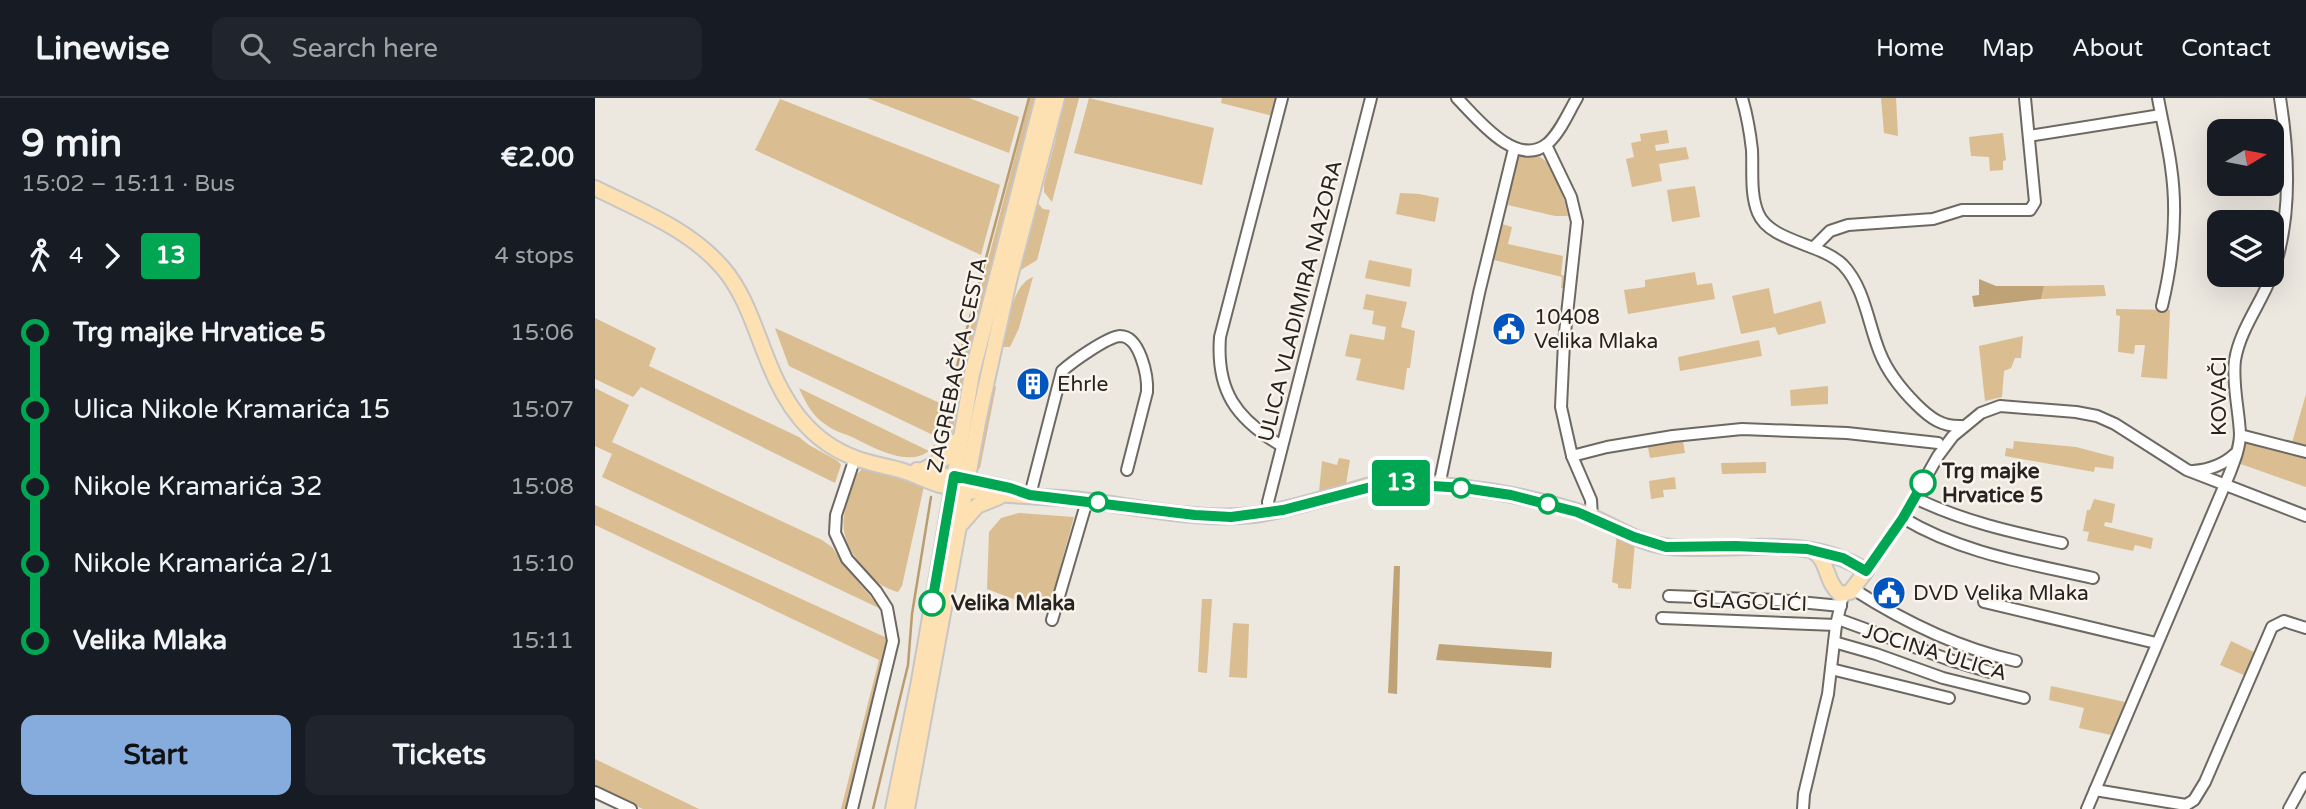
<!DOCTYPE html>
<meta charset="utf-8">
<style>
:root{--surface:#171b24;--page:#20242c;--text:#f1f3f6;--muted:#9ea1a6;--line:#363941;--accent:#85acdd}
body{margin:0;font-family:"Varela Round",sans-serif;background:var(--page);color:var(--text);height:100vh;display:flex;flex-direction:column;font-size:26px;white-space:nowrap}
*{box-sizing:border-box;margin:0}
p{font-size:23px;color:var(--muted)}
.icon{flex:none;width:38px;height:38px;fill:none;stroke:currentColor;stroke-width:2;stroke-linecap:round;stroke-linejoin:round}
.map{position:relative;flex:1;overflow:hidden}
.details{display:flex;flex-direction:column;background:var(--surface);width:595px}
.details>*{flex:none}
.badge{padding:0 14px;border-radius:5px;font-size:24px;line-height:46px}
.needle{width:46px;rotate:80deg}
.tools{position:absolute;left:1612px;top:21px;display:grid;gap:14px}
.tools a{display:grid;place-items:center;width:77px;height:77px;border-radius:14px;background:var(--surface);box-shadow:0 7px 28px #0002;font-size:35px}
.map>.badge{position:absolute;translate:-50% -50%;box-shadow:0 0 0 4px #fff}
.legs{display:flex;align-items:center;gap:10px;height:77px;padding:0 21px;font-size:23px}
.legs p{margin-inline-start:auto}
.overview{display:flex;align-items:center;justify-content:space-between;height:119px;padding:0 21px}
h1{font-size:38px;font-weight:700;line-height:52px}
.button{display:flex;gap:14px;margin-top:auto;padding:14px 21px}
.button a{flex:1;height:80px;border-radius:14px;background:var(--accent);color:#111;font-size:28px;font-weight:700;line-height:80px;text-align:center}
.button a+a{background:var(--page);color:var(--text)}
ul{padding:0 21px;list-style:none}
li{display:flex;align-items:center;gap:24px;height:77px;font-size:26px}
li i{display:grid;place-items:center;width:10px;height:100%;margin:0 9px;background:currentColor}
li i::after{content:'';width:18px;height:18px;margin:-9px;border:5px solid;border-radius:50%;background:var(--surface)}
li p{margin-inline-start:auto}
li:first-child i{background:linear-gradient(#0000 50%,currentColor 0)}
li:last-child i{background:linear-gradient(currentColor 50%,#0000 0)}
header{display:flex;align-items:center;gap:42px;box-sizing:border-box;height:98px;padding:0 35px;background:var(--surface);border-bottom:2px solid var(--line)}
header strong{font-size:33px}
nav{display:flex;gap:38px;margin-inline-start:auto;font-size:24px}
.search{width:490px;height:63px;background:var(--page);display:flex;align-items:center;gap:18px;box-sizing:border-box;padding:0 24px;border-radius:14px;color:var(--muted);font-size:26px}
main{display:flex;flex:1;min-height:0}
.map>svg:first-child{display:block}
</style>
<header>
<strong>Linewise</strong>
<div class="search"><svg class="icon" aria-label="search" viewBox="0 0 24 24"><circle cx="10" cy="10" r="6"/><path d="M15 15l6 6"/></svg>Search here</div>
<nav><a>Home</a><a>Map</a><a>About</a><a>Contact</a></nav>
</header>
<main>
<section class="details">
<div class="overview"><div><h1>9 min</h1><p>15:02 – 15:11 · Bus</p></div><b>€2.00</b></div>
<div class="legs"><svg class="icon" aria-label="walk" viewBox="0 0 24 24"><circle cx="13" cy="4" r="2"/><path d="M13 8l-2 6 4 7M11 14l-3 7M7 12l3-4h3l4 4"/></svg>4<svg class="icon" aria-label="forward" viewBox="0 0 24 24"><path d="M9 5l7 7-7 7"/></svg><b class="badge" style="background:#00a651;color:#fff">13</b><p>4 stops</p></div>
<ul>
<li><i style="color:#00a651"></i><b>Trg majke Hrvatice 5</b><p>15:06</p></li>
<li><i style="color:#00a651"></i><span>Ulica Nikole Kramarića 15</span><p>15:07</p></li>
<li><i style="color:#00a651"></i><span>Nikole Kramarića 32</span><p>15:08</p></li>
<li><i style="color:#00a651"></i><span>Nikole Kramarića 2/1</span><p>15:10</p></li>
<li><i style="color:#00a651"></i><b>Velika Mlaka</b><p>15:11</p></li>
</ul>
<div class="button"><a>Start</a><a>Tickets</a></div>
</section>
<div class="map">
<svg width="1711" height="711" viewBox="0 0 1711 711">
<rect width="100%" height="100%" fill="#ece7df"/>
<g fill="#dabd90">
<path d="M272,0H374L424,19L414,55Z"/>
<path d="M435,0H444L365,296L355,346L349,357L337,359L338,347L345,348Z"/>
<path d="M468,0H484L457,104L449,94V86L461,40L463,20Z"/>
<path d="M494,0L619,30L607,87L479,55Z"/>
<path d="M627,0H682L678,18L626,5Z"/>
<path d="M1286,0H1301L1303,38L1289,35Z"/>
<path d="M185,1L405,87L386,157L160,52Z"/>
<path d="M1072,32L1074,45L1060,47L1061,53L1091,49L1094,61L1064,66L1067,83L1037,89L1031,61L1039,59L1036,45L1046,43L1045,36Z"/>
<path d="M1408,35L1411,62L1408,63V72L1395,73L1394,59L1376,58L1374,39Z"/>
<path d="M926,58C933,58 943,56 948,61C959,69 971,104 973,118H960L913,107L920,62Z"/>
<path d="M1100,88L1105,119L1077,124L1072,92Z"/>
<path d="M805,95L824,96L844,100L840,124L801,116Z"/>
<path d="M441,103L448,111L455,112L442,162L424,173Z"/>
<path d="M907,126L917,129L913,146L968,158L966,177L974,179L972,191L966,190L967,179L899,162Z"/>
<path d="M774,162L817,171L815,189L770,180Z"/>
<path d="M1100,174L1102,187L1117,185L1120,201L1033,216L1029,192L1050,189V182Z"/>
<path d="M438,179L424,230L415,249H407C413,228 416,187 438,179Z"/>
<path d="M1509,187L1511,198L1446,201L1449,188Z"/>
<path d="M1174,190L1179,216L1226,203L1231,225L1183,237L1180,229L1146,236L1137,198Z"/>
<path d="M771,196L812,204L806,229L820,233L815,270H812L809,292L761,282L766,261L750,258L755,236L789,242L791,229L777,226L779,213L768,211Z"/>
<path d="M1521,211L1575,212L1572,281L1546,279L1550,247H1540L1539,256L1523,254L1525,218L1521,217Z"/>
<path d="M0,220L61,250L54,268L204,339L214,347L243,363L246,367L240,385L46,289L38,299L0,281Z"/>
<path d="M180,230L347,306L340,338L194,268Z"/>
<path d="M1428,238L1426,260H1420L1416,270L1409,273L1407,299L1390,303L1384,248Z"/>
<path d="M1164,242L1167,258L1085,273L1083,259Z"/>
<path d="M399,286L401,289L385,370L382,372L389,320Z"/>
<path d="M1233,288V306L1196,308L1195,292Z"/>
<path d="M0,290L34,307L17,344L227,442L237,449L249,467L286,511L7,379L17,356L0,348Z"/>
<path d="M204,290L334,353C312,370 276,348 255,338C247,335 237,332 230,326C217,318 210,303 204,290Z"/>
<path d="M1711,296V352L1696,348Z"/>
<path d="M1087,338L1090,355L1055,360L1052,344Z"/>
<path d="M1419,343L1481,349L1519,359L1518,371L1500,369L1499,374L1410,358L1411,350L1418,351Z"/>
<path d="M1649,343L1711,357V389L1643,365Z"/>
<path d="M744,360L755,362L751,386L724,394L727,363L742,367Z"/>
<path d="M1171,364V375L1127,376L1126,365Z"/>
<path d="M274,370L329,388L307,488L303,494C284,488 280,483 268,469C239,436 247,414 262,376L267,371Z"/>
<path d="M1080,379L1081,391L1068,392L1069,399L1056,401L1054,383Z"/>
<path d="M1499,401L1520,406L1517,425L1510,424L1509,428L1558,440L1556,451L1540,447L1538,453L1492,443L1494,434L1488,433L1492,412H1495Z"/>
<path d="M0,407L292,540L289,564L252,711H246L284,562L0,427Z"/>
<path d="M424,415L479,419L453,514L392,491L394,434L406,420Z"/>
<path d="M1022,436L1040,444L1036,491L1023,490V486L1017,484Z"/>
<path d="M607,501H617L612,575L603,574Z"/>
<path d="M638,525L654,526L652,580L634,579Z"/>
<path d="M1636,543L1659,554L1651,578L1625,567Z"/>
<path d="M1456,588L1530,604L1516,637L1484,630L1489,610L1454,602Z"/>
<path d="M0,661L104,711H48L0,689Z"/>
</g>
<g fill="#bfa275">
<path d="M1384,181L1401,188H1449L1446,201L1379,209L1377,198L1384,197Z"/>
<path d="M799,468H805L802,596L793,595Z"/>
<path d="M844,546L957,554L956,570L841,562Z"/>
</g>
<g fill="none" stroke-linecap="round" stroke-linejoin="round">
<g stroke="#b99c6f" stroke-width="2.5">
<path d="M344,348L363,264L434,0"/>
<path d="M278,711L313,567L317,516L336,399"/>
</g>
<defs>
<g id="minor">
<path d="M687,0L625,239C621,293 641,321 687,348"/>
<path d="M862,0C881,19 921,71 952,46C965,35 973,15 982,0"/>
<path d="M1147,0C1152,17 1155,34 1157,52C1158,72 1155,96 1163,115C1175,144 1226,145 1248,167C1270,190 1273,226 1285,255C1293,275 1306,291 1321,306C1335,320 1347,329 1367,328"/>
<path d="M1563,0C1567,23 1573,46 1576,69C1583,116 1578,162 1567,208"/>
<path d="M1434,38L1566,17"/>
<path d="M951,47L976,99L982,124L969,244L966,309L977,358L996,402L997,419"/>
<path d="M1219,149L1235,133L1253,127L1338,121L1367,112H1435L1440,104L1430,0"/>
<path d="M1645,337L1711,354"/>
<path d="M977,358L1012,349L1078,338L1147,331L1252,335L1343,345"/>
<path d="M1598,373C1614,372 1628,367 1640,356"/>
<path d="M844,388L884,195L919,51"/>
<path d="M435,397L467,273C477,264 512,239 525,238C545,238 553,278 552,294L532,372"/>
<path d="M1320,400C1367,423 1416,434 1467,445"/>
<path d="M674,415L673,404L776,0"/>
<path d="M1308,420C1366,455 1432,465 1498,480"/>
<path d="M1271,473L1308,420L1343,358L1358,338L1386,315L1405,308L1481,314L1502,318L1520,326L1592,372L1711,418"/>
<path d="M1258,491C1308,523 1362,550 1421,563"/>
<path d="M1074,498L1182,502L1246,508"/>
<path d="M1389,504L1561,545"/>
<path d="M1067,520L1241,527"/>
<path d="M1243,521L1355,562L1395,574"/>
<path d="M457,522L492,403"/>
<path d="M1239,544L1281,556L1348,580L1429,600"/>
<path d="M1236,571L1354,600"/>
<path d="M1500,692L1591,707L1599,702L1610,684L1677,529L1689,523L1711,530"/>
<path d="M0,694L36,711"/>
<path d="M257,711L298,543L292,510L281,493L252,461L240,435L241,417L260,360"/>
<path d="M1208,711L1209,696L1233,596L1241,527L1248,497"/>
<path d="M1492,711L1634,377C1639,364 1645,350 1645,336C1644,312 1637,286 1640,262C1645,232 1665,207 1676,179C1697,125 1694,56 1685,0"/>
<path d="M1694,711L1711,680"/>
</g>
<g id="major">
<path d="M0,90C44,112 94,131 127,169C149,194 159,228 171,258C189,305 214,344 263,361C277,366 291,368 305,372C319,376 331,383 345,387C392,399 440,397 487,402C544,409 601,423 659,417C689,413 719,403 749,395C765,390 781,384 798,384C859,386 923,395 982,413C1014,423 1041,446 1075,449C1140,455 1212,434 1271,473L1255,494L1245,496C1230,484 1234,463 1218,453"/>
<path d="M322,372L412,390"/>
<path d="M328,372L350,360L361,343"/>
<path d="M367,425L382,408L404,399"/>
<path d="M298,711L324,583L377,276L448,0"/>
<path d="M312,711L384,319L414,183L462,0"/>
</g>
</defs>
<use href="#minor" stroke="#6d6962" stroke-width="14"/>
<use href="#major" stroke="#c7c6c5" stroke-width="18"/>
<use href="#minor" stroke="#fff" stroke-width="10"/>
<use href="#major" stroke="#fee1b3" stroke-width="14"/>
</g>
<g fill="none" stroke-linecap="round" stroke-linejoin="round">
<defs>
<path id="line-1" d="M337,505L359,378L415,390L435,397L600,417L636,419L688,412L791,385L869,390L916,397L982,414L1039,439L1071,449L1140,448L1212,451L1248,460L1271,473L1308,420L1328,385"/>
</defs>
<use href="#line-1" stroke="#fff" stroke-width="16"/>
<use href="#line-1" stroke="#00a651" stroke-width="10"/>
</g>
<defs>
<symbol id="civic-disc" viewBox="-11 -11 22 22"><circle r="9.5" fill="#0155bf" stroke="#faf4ec"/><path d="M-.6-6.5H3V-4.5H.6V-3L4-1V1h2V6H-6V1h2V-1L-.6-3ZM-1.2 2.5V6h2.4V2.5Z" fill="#fff"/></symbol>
<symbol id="building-disc" viewBox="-11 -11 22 22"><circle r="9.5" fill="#0155bf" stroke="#faf4ec"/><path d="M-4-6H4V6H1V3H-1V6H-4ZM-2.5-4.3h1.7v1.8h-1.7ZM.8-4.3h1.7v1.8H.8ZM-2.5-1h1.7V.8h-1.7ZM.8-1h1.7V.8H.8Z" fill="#fff"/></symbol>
</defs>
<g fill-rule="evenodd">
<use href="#civic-disc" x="895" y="212" width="38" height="38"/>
<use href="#building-disc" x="419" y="267" width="38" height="38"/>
<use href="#civic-disc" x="1275" y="476" width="38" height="38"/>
</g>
<g fill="#fff" stroke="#00a651" stroke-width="3.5">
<circle cx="1328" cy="385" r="12"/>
<circle cx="866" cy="390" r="9"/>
<circle cx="503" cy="404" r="9"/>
<circle cx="953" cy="406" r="9"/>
<circle cx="337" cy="505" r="12"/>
</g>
<g text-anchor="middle" stroke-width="5" stroke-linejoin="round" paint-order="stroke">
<g font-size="21" fill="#262421" stroke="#faf4ec">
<text transform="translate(705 203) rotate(-76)" y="7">ULICA VLADIMIRA NAZORA</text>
<text transform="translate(362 267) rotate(-78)" y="7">ZAGREBAČKA CESTA</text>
<text transform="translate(1624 298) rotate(-90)" y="7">KOVAČI</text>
<text transform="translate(1155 504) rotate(2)" y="7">GLAGOLIĆI</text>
<text transform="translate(1340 554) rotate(17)" y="7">JOCINA ULICA</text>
</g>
<g font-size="21" fill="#262421" stroke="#faf4ec" text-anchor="start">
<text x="939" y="226">10408<tspan x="939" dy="24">Velika Mlaka</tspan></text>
<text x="462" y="293">Ehrle</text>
<text x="1318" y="502">DVD Velika Mlaka</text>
</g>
<g font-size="21" font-weight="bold" fill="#262421" stroke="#faf4ec" text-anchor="start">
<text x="1347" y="380">Trg majke<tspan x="1347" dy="24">Hrvatice 5</tspan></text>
<text x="356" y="512">Velika Mlaka</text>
</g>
</g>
</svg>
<div class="tools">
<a><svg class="needle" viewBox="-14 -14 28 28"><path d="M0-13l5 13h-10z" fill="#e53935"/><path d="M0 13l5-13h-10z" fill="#9ea1a6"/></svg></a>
<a><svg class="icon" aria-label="layers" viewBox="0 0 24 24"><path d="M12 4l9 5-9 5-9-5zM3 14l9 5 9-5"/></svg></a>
</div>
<b class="badge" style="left:806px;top:385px;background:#00a651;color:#fff">13</b>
</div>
</main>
